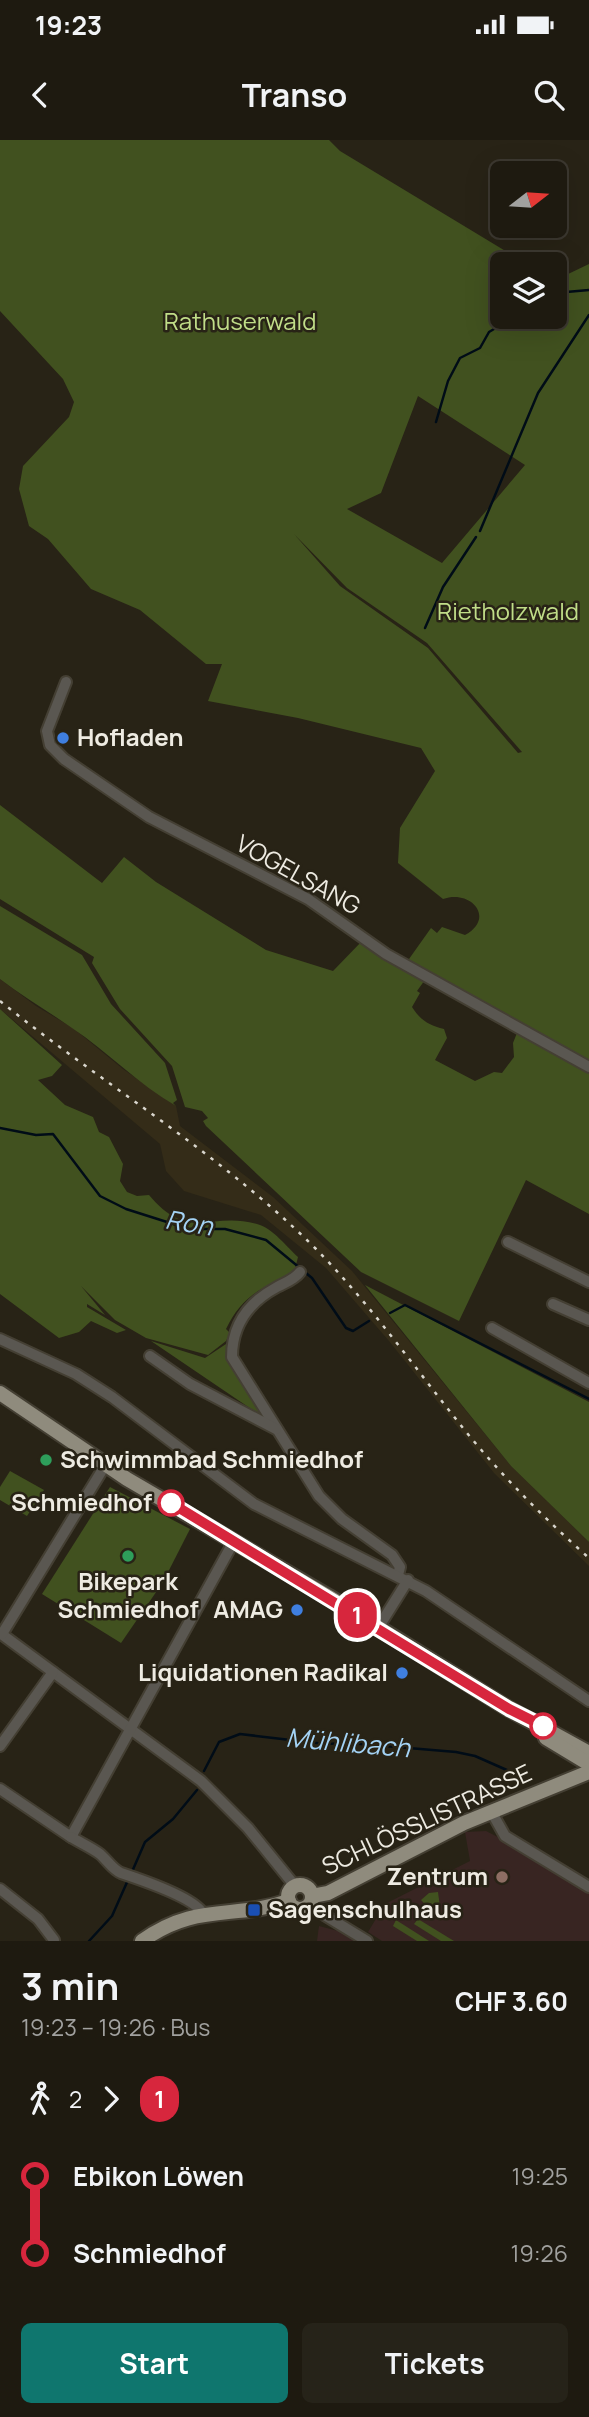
<!DOCTYPE html>
<meta charset="utf-8">
<style>
:root{--surface:#1e1a10;--page:#262319;--text:#f1f3f6;--muted:#a1a19f;--line:#3c3830;--accent:#0f766e}
body{margin:0;font-family:Manrope,sans-serif;background:var(--page);color:var(--text);height:100vh;display:flex;flex-direction:column;font-size:26px;white-space:nowrap}
*{box-sizing:border-box;margin:0}
p{font-size:23px;color:var(--muted)}
.icon{flex:none;width:38px;height:38px;fill:none;stroke:currentColor;stroke-width:2;stroke-linecap:round;stroke-linejoin:round}
.map{position:relative;height:1801px;overflow:hidden}
.details{display:flex;flex-direction:column;background:var(--surface);flex:1}
.details>*{flex:none}
.badge{padding:0 14px;border-radius:23px;font-size:24px;line-height:46px}
.needle{width:46px;rotate:73deg}
.tools{position:absolute;left:490px;top:21px;display:grid;gap:14px}
.tools a{display:grid;place-items:center;width:77px;height:77px;border-radius:10px;background:var(--surface);box-shadow:0 7px 28px #0002,0 0 0 2px var(--line);font-size:35px}
.map>.badge{position:absolute;translate:-50% -50%;box-shadow:0 0 0 4px #fff}
.legs{display:flex;align-items:center;gap:10px;height:77px;padding:0 21px;font-size:23px}
.legs p{margin-inline-start:auto}
.head{display:flex;align-items:center;justify-content:space-between;height:119px;padding:0 21px}
h1{font-size:38px;font-weight:700;line-height:52px}
.cta{display:flex;gap:14px;margin-top:auto;padding:14px 21px}
.cta a{flex:1;height:80px;border-radius:10px;background:var(--accent);color:#fff;font-size:28px;font-weight:700;line-height:80px;text-align:center}
.cta a+a{background:var(--page);color:var(--text)}
ul{padding:0 21px;list-style:none}
li{display:flex;align-items:center;gap:24px;height:77px;font-size:26px}
li i{display:grid;place-items:center;width:10px;height:100%;margin:0 9px;background:currentColor}
li i::after{content:'';width:18px;height:18px;margin:-9px;border:5px solid;border-radius:50%;background:var(--surface)}
li p{margin-inline-start:auto}
li:first-child i{background:linear-gradient(#0000 50%,currentColor 0)}
li:last-child i{background:linear-gradient(currentColor 50%,#0000 0)}
.status{display:flex;justify-content:space-between;align-items:center;height:49px;padding:0 35px;background:var(--surface);direction:ltr}
.status svg{height:19px;fill:currentColor}
header{display:flex;justify-content:space-between;align-items:center;height:91px;padding:0 21px;background:var(--surface);font-size:32px;font-weight:700}
.map>svg:first-child{display:block}
</style>
<div class="status"><b>19:23</b><svg viewBox="0 0 49 12"><path d="M0 12V9h3v3zM5 12V6h3v6zM10 12V3h3v9zM15 12V0h3v12zM26 1h20v11H26zM47 4h2v5h-2z"/></svg></div>
<header><svg class="icon" aria-label="back" viewBox="0 0 24 24"><path d="M15 5l-7 7 7 7"/></svg>Transo<svg class="icon" aria-label="search" viewBox="0 0 24 24"><circle cx="10" cy="10" r="6"/><path d="M15 15l6 6"/></svg></header>
<div class="map">
<svg width="589" height="1801" viewBox="0 0 589 1801">
<rect width="100%" height="100%" fill="#282316"/>
<path fill="#342c18" d="M0,839L36,866L73,888L123,929L176,966L180,986L273,1057L352,1131L511,1326L589,1402V1426L494,1333L389,1201L326,1128L261,1075L184,1051L166,1031L160,1004L0,869Z"/>
<g fill="#382522">
<path d="M486,1691L523,1710L589,1753V1801H382L368,1792L385,1764L470,1721L465,1692Z"/>
<path d="M319,1786L338,1791L354,1801H317Z"/>
</g>
<g fill="#41511f" fill-rule="evenodd">
<path d="M0,0H329L340,11L527,124H502V177H555V135H566L589,124V925L411,824L409,819L431,788L437,793L442,787L465,795C496,778 471,749 443,759L398,723L400,688L435,631L421,608L298,578L208,561L222,524H206L140,470L91,449L48,399L29,386L19,349L23,326L69,277L74,262L63,239L0,171ZM418,256L525,325L442,423L347,369L381,353ZM294,394L347,448L427,503L522,612L518,613L428,508L340,446Z"/>
<path d="M0,665L102,743L124,717L156,742L266,810L333,831L364,799L427,837L417,851L420,853L412,867C421,881 429,885 444,889L447,898L435,920L475,941L494,932L502,933L514,917L513,903L519,888L589,928V1074L526,1040L459,1181L361,1132L206,986L203,981L208,978L202,971L185,967L172,926L120,869L92,823L94,817L0,759Z"/>
<path d="M0,766L82,815L111,864L165,923L177,960L173,963L176,966C138,944 108,912 72,888C48,871 23,857 0,839Z"/>
<path d="M0,869L62,925L52,936L38,940L65,965L93,977L99,992L109,997L123,1024L120,1041L127,1052L137,1056L149,1055C190,1104 212,1069 260,1085C273,1089 288,1108 298,1117L294,1133C261,1148 242,1156 226,1189L230,1193L226,1201L208,1215L146,1198L115,1180L81,1146L105,1175L87,1164V1167L126,1190L117,1193L91,1181L79,1192L59,1198L0,1154Z"/>
<path d="M365,1145L589,1262V1402L511,1326Z"/>
<path d="M151,1201L205,1218L229,1202L275,1285Z"/>
<path d="M10,1331L44,1350L27,1376L0,1360V1347Z"/>
<path d="M110,1347L190,1389L163,1442L121,1503L42,1454Z"/>
<path d="M438,1752L441,1775L437,1777L421,1760L429,1753Z"/>
<path d="M418,1779L454,1801H441L414,1784Z"/>
<path d="M396,1780L429,1801H417L393,1786Z"/>
</g>
<g fill="none" stroke-linecap="round" stroke-linejoin="round">
<g stroke="#000c17" stroke-width="2.5">
<path d="M555,153L589,150"/>
<path d="M436,282L448,241L460,218L480,208L489,192L499,186L533,179"/>
<path d="M480,391L538,253L589,175"/>
<path d="M425,488L443,447L476,397"/>
<path d="M0,988L36,995L53,994L100,1056L126,1069L189,1089H225L266,1100L312,1138L346,1188L353,1191L369,1181"/>
<path d="M390,1173L405,1165L589,1259"/>
<path d="M204,1631L219,1602L240,1594L325,1604L349,1603L456,1612L475,1616L509,1631"/>
<path d="M131,1734L145,1702L173,1679L197,1650"/>
<path d="M89,1801L112,1776L128,1740"/>
</g>
<defs>
<g id="minor">
<path d="M66,542L47,591L50,605L64,619L149,677L308,759L386,814L589,927"/>
<path d="M508,1102L589,1142"/>
<path d="M300,1132C294,1140 286,1142 277,1147C249,1162 232,1184 232,1217L319,1356L342,1379L392,1415L400,1427L398,1435"/>
<path d="M553,1164L589,1180"/>
<path d="M492,1188L589,1243"/>
<path d="M0,1199L76,1234L112,1257L254,1364L426,1451L589,1561"/>
<path d="M150,1216L190,1244L276,1289"/>
<path d="M378,1488L408,1440"/>
<path d="M0,1493L201,1641L248,1688L295,1746"/>
<path d="M2,1494L106,1324"/>
<path d="M0,1606L53,1532"/>
<path d="M0,1649L71,1697L234,1401"/>
<path d="M491,1671L505,1696L589,1747"/>
<path d="M71,1697C81,1703 92,1708 100,1714C107,1720 113,1730 121,1733C139,1739 196,1758 203,1774"/>
<path d="M0,1749L38,1779L54,1800"/>
<path d="M308,1765L367,1801"/>
</g>
<g id="major">
<path d="M0,1253L127,1339L329,1457L509,1569L589,1613"/>
<path d="M546,1598L589,1624"/>
<circle cx="300" cy="1757" r="12"/>
<path d="M312,1756L328,1753L464,1683L589,1632"/>
<path d="M142,1801C197,1762 233,1780 289,1761"/>
</g>
</defs>
<use href="#minor" stroke="#443f33" stroke-width="14"/>
<use href="#major" stroke="#443f33" stroke-width="18"/>
<use href="#minor" stroke="#5a5751" stroke-width="10"/>
<use href="#major" stroke="#8f8b7d" stroke-width="14"/>
<path stroke="#d9d6cd" stroke-width="2.5" stroke-dasharray="3.5 7" stroke-linecap="butt" d="M0,861C104,945 221,1014 316,1109C372,1166 417,1231 467,1293C504,1338 545,1379 589,1418"/>
</g>
<g fill="none" stroke-linecap="round" stroke-linejoin="round">
<defs>
<path id="line-1" d="M171,1363L509,1569L543,1586"/>
</defs>
<use href="#line-1" stroke="#fff" stroke-width="16"/>
<use href="#line-1" stroke="#d7263d" stroke-width="10"/>
</g>
<g fill="#3f7fe0" stroke="#282316" stroke-width="2.5">
<circle cx="63" cy="598" r="7"/>
<circle cx="297" cy="1470" r="7"/>
<circle cx="402" cy="1533" r="7"/>
</g>
<g fill="#2e9e5b" stroke="#282316" stroke-width="2.5">
<circle cx="46" cy="1320" r="7"/>
<circle cx="128" cy="1416" r="7"/>
</g>
<g fill="#fff" stroke="#d7263d" stroke-width="3.5">
<circle cx="171" cy="1363" r="12"/>
<circle cx="543" cy="1586" r="12"/>
</g>
<circle fill="#8d6e63" stroke="#282316" stroke-width="2.5" cx="502" cy="1737" r="7"/>
<rect fill="#1a4fb4" stroke="#282316" stroke-width="2.5" x="247" y="1763" width="14" height="14" rx="3.5"/>
<g text-anchor="middle" stroke-width="5" stroke-linejoin="round" paint-order="stroke">
<g font-size="24" fill="#c0dd88" stroke="#282316">
<text x="240" y="190">Rathuserwald</text>
<text x="508" y="480">Rietholzwald</text>
</g>
<g font-size="24" font-weight="bold" fill="#eeebe2" stroke="#282316" text-anchor="start">
<text x="77" y="606">Hofladen</text>
<text x="60" y="1328">Schwimmbad Schmiedhof</text>
<text x="128" y="1450" text-anchor="middle">Bikepark<tspan x="128" dy="28">Schmiedhof</tspan></text>
<text x="283" y="1478" text-anchor="end">AMAG</text>
<text x="388" y="1541" text-anchor="end">Liquidationen Radikal</text>
<text x="488" y="1745" text-anchor="end">Zentrum</text>
<text x="268" y="1778">Sagenschulhaus</text>
</g>
<g font-size="24" fill="#eeebe2" stroke="#282316">
<text transform="translate(298 735) rotate(29)" y="8">VOGELSANG</text>
<text transform="translate(427 1680) rotate(-25)" y="8">SCHLÖSSLISTRASSE</text>
</g>
<g font-size="24" font-weight="bold" fill="#eeebe2" stroke="#282316" text-anchor="end">
<text x="152" y="1371">Schmiedhof</text>
</g>
<g font-size="26" font-style="italic" fill="#a4d3f5" stroke="#282316">
<text transform="translate(189 1083) rotate(9)" y="9">Ron</text>
<text transform="translate(348 1603) rotate(5)" y="9">Mühlibach</text>
</g>
</g>
</svg>
<div class="tools">
<a><svg class="needle" viewBox="-14 -14 28 28"><path d="M0-13l5 13h-10z" fill="#e53935"/><path d="M0 13l5-13h-10z" fill="#a1a19f"/></svg></a>
<a><svg class="icon" aria-label="layers" viewBox="0 0 24 24"><path d="M12 4l9 5-9 5-9-5zM3 14l9 5 9-5"/></svg></a>
</div>
<b class="badge" style="left:357px;top:1475px;background:#d7263d;color:#fff">1</b>
</div>
<section class="details">
<div class="head"><div><h1>3 min</h1><p>19:23 – 19:26 · Bus</p></div><b>CHF 3.60</b></div>
<div class="legs"><svg class="icon" aria-label="walk" viewBox="0 0 24 24"><circle cx="13" cy="4" r="2"/><path d="M13 8l-2 6 4 7M11 14l-3 7M7 12l3-4h3l4 4"/></svg>2<svg class="icon" aria-label="forward" viewBox="0 0 24 24"><path d="M9 5l7 7-7 7"/></svg><b class="badge" style="background:#d7263d;color:#fff">1</b></div>
<ul>
<li><i style="color:#d7263d"></i><b>Ebikon Löwen</b><p>19:25</p></li>
<li><i style="color:#d7263d"></i><b>Schmiedhof</b><p>19:26</p></li>
</ul>
<div class="cta"><a>Start</a><a>Tickets</a></div>
</section>
